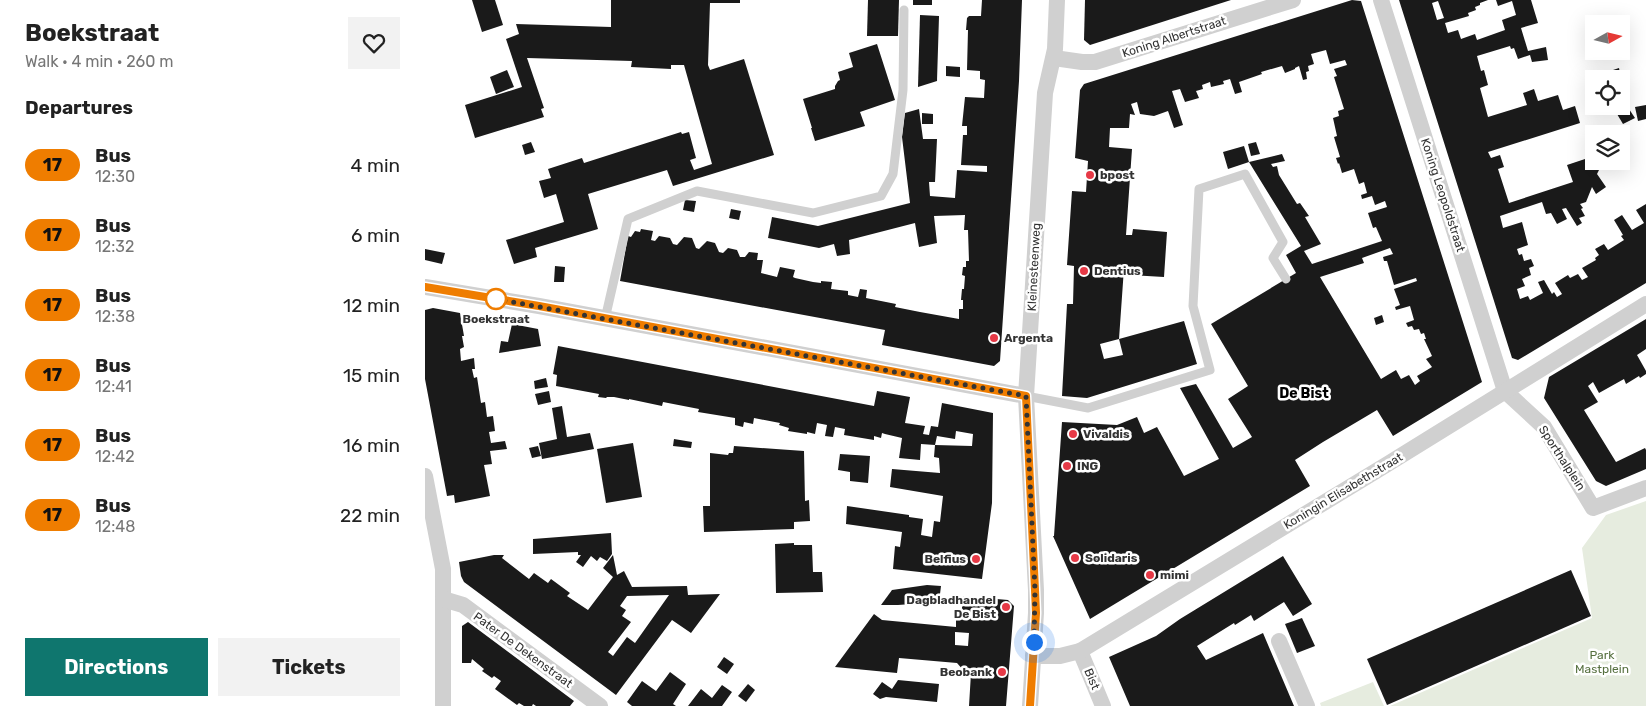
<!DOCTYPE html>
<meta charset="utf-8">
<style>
:root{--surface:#fff;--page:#f2f2f2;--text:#222;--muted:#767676;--accent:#0f766e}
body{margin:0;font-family:Rubik,sans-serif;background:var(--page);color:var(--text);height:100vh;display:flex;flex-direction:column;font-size:19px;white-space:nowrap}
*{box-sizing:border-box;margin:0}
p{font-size:16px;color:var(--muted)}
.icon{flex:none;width:28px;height:28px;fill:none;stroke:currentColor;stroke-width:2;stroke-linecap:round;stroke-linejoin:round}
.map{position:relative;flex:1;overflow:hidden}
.sheet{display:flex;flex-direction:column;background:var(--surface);width:425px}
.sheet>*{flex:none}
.badge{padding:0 10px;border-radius:16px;font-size:18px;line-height:32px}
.needle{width:32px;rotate:82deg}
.buttons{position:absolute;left:1160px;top:15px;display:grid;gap:10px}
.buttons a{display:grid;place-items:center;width:45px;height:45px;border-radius:0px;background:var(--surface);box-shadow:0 5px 20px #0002;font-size:25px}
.you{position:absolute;width:25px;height:25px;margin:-12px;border:4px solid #fff;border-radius:50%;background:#1a73e8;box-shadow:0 0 0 8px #1a73e833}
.map>.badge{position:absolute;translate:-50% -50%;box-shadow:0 0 0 2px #fff}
h2{padding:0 25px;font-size:19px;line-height:45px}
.round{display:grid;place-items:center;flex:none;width:52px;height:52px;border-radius:0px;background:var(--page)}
.overview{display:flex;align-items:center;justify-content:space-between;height:85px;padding:0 25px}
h1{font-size:24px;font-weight:700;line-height:38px}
.button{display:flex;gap:10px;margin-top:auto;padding:10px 25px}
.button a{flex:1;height:58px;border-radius:0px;background:var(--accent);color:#fff;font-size:20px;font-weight:700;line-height:58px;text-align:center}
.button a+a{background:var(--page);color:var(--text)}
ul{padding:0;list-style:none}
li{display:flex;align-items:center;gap:15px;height:70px;padding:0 25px}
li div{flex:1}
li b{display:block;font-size:19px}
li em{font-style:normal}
li .badge{min-width:55px;font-weight:700;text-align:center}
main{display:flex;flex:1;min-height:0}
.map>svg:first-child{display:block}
</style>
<main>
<section class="sheet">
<div class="overview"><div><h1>Boekstraat</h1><p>Walk · 4 min · 260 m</p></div><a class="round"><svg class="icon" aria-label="heart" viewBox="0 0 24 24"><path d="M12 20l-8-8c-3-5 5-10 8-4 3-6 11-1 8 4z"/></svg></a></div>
<h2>Departures</h2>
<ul>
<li><span class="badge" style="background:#ef7d00;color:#111">17</span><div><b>Bus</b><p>12:30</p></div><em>4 min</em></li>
<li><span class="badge" style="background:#ef7d00;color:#111">17</span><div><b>Bus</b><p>12:32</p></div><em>6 min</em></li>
<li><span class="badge" style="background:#ef7d00;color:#111">17</span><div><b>Bus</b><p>12:38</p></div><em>12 min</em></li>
<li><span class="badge" style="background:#ef7d00;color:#111">17</span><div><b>Bus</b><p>12:41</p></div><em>15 min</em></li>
<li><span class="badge" style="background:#ef7d00;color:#111">17</span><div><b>Bus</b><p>12:42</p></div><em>16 min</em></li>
<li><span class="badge" style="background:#ef7d00;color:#111">17</span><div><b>Bus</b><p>12:48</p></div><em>22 min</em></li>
</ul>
<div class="button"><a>Directions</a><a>Tickets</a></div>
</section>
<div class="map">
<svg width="1221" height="706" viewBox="0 0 1221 706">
<rect width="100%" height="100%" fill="#fff"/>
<g fill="#e6ecdf">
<path d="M1221,501V706H965L1167,618L1157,548L1181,515Z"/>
<path d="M948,682L959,706H896L895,703Z"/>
</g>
<g fill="#1a1a1a" fill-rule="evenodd">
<path d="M47,0H70L78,25L57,32Z"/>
<path d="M186,0H315V3H285L283,65L285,70L319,59L349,155L248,186L242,170L163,194L173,229L110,248L112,257L89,264L81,240L139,222L131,194L119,198L114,181L126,178L123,169L157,158L159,163L256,132L257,134L264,132L271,158L265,160L269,170L287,164L259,65H246V69L206,67L207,61L102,58L119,108L116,109L119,117L50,138L40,105L97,87L81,39L94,34L91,24L186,27Z"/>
<path d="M443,0H474L473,36H442Z"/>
<rect x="488" y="0" width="19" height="5"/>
<path d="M557,0H597L594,81L575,361L569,366L457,345L460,330L195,281L203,236L206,237L210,231L215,232L216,229L228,231L226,240L230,241L234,236L245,238L248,244L252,245L259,237L267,238L271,248L274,249L282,241L290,243L294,252L298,253L303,248L312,250L315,257H320L324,252L333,253L332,260H338L336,273L352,277L355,267L370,270L368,277L370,278L388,282L396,283V281L407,282L406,289L423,291V295L433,297L435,289L442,290L441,298L471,304L470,307L495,312L534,319V309H538V300H536L537,289H539L540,276L537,275L538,267H541V261H544L543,230H539L540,215L509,216L512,243L494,247L490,223L424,240L425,254L412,256L409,244L394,248L343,238L347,217L393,226L485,203L477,137L480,113L494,109L498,139H512L510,182H504L505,196L530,198L532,170L562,172V166L536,165L538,135H542V126H537L540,97L559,98L560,80L555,79V71L542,70L543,30H541L542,18L544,16H556Z"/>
<path d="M660,0H806L665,45L659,40Z"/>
<path d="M927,0L936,1L1057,382L968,436L952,410L898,442L870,460L885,486L665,619L628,536H629L637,422L692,425L712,417L719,433L732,427L759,476L794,459L755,388L771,384L808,448L827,437L803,399L823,386L786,324L871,273L861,255L876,246L824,162L803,169L798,152L819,146L824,162L857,154L860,161L846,164L848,167L852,166L854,175L872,204L875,203L884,216L880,217L896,244L879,251L887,264L957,241L951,227L948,228L943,213L962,207L960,201L950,205L947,196L937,199L936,195L942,193L939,182L934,184L929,169L917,173L914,163L913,164L911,158L915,157L909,137L912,136L908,118L914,116L913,111L919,109L909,77L912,76L909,69L922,65L920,60L905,64L901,50L886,54L889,64L883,66L884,71L881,72L882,79L878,80L874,66L870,68V69L860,73L857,66L836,72L837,74L814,82L817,92L810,94L805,79L798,81L799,84L786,87L785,82L777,85L778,89L771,91L774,98L760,102L755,89L747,91L758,125L749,128L743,111L729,116L715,114L712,102L706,104L710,115L705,114L704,128H685L684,147L707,149L701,235H707L708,229L742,232L739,277L705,275L706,269L699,268L694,339L675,344L679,359L698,355L694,339L759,321L772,364L662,398L637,396L642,304H648L649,266L642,265L647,191L661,192L663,161L650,158L655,90L659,84ZM965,248L968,254L958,257L959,261H962L969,285L991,278L992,281L969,289L975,305L970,307L971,310L985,306L989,320L981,323L983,327L987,326L989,330L994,329L996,334L999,333L1001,339H999L1007,356L1001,359L1007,367L992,376L995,381L990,385L984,375L976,379L971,370L956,379L895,277L939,263L937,258Z"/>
<path d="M974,0H1063L1055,3V5L1050,7L1051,10L1043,13L1044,16L1020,23L1023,33L1033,30L1036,39L1050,34L1052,40L1080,30L1077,20L1091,15L1087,1L1073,6L1071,0H1106L1113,23L1096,28L1103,51L1121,47L1123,60L1107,62L1105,55L1093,59L1089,48L1086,49L1085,46L1052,56L1056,71L1059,70L1063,85L1055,88L1063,117L1102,105L1098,93L1109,89L1113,101L1133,95L1138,110L1150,106L1155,123L1063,152L1066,158L1075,155L1079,167L1073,169L1084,203L1148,182L1142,165L1169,156V161H1175L1176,166L1172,174L1181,187L1171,194L1167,187L1161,202L1155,204L1158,208L1156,209L1160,216L1154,218L1157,223L1152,226L1141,208L1137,209L1142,219L1132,224L1126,213L1121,214L1117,202L1075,216L1078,228L1097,222L1103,245L1092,249L1094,255L1097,254L1099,261L1106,259L1109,266L1104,268L1106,275L1097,279L1100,286L1092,289L1095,299L1103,296L1105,300L1118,293L1113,282L1119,280L1127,294L1129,292L1132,297L1137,294L1130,283L1143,275L1145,278L1153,274L1157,280L1163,277L1157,268L1171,260L1170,258L1174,255L1170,249L1179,244L1183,250L1199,240L1196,236L1198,235L1189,220L1197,215L1207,230L1219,223L1211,210L1221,204V283L1093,360L1087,358ZM1013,1L1019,18L1012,20L1007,3Z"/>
<path d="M495,15L514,16L512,81L493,87Z"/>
<path d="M452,44L470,100L435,112L440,126L390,141L386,128H387L378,99L410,89V86L413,81L415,80L413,72L428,67L424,53Z"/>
<path d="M521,66L535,67V77L521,76Z"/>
<path d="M1194,68L1196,79H1186L1185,71Z"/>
<path d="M82,70L89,87L71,94L65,77Z"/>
<path d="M1196,89L1204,108L1190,112L1187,106H1196Z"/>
<path d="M1221,105V119L1213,121L1210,107Z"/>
<path d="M1204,109L1210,118L1198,124L1192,114Z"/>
<path d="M497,113L508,114V124H497Z"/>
<path d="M106,142L110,152L100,155L97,145Z"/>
<path d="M831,142L835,154L826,156L823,144Z"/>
<path d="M260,200L271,201L269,212L258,210Z"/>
<path d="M306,209L316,211L314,220L304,218Z"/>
<path d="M0,249L20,253L17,264L0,260Z"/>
<path d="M130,266L140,267L139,282H129Z"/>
<path d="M8,308L35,313L39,336H37L39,347L35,349L36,361L49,358L50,369H47L49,378L52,377L56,403L60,402L62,417L68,416L70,431L64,432L66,443L80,441L82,449L65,451L67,464L59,465L65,496L30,503L29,495L22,496L0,379V310Z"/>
<path d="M957,315L959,322L951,325L949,318Z"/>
<path d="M1221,319V349L1212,355L1221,371V374L1215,378L1214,376L1201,384L1199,379L1174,393L1168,382L1163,386L1173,402L1159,410L1191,462L1220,448L1221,450V469L1181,486L1171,481L1119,398L1124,377Z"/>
<path d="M87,324L113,329L116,346L74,353L76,341L83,342Z"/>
<path d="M133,346L449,406L452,391L485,397L480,423L500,426L498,434L504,435L506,426L513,427L517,403L568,413L567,503L557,579L468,569L470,546L475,547L477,532L421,524L422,506L484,515V517L498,519L496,535L507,537L509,521L515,522L518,496L465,487L467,469L515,473L514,458L509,457L510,445L547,446L548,434L531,431L530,439L512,436L510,445L496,444L495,460L474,458L477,438L460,434L457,433L456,438L449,436V440L419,435L420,429L410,427L408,437L400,436L402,425L392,423L390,434L382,432V434L363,431L364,428L354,425L355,423L329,418L328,424L319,422L318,427L310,425V418L273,412L274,409L238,402L237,406L204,399V400L189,397H182L181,398L173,397L174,394L131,386L132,375L128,374Z"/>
<path d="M121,378L123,387L110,389L109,381Z"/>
<path d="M124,391L126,402L113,405L110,394Z"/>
<path d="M137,406L142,437L165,433L169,449L117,459L114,443L132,439L127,408Z"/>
<path d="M249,439L267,442L266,448L248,446Z"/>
<path d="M208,443L217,497L181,503L172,449Z"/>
<path d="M113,446L116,456L107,458L104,448Z"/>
<path d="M309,446L379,451L380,501L384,500L385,521L369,522V529L279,532L278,506H285V453L303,455L304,453H308Z"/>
<path d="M415,454L445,456L443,483L425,481V472L413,470Z"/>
<path d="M186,533L187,554L182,561L175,557L172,561L166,556L158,567L151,562L156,555H153V552L108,554V539Z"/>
<path d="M369,543V545H387L388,572H397L398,592L351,593L350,544Z"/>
<path d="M69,555H79L77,558L104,579L109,573L123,583L126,579L145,593L142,596L163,610L188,577L178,568L188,555L192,575L199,571L207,587L262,586L263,595L295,594L266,633L247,620L191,695L39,582L36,576L34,562ZM244,595L210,643L202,637L188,656L183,652L206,622L197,616L201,610L195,606L202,596Z"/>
<path d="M858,556L887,604L868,616L859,602L829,621L826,615L810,625L809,623L772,646L781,660L838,633L869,706H705L684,657L731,636L755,619Z"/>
<path d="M1146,570L1166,616L962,705L942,659Z"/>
<path d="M502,585L516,586L514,602L473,605H456L467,590Z"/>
<path d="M538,596L583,600L589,606L581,706H544L546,673L539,671L532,663L474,658L472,673L410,667L449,614L457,620L531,627V619H536ZM530,632L544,633L543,646L530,645Z"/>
<path d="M877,618L890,646L872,653L860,624Z"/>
<path d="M43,622L149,701L145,706H111L108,704L107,706H99L94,703L92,705L70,689L76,681L69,676L67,678L57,671L59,669L47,659L46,663H37V626Z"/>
<path d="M299,657L309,664L302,674L292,667Z"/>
<path d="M245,672L261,684L248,704L251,706H207L202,702L217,681L231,691Z"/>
<path d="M473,680L514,684L512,702L461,697L455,699L448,694L457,682L467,689Z"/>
<path d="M323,684L330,690L321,702L313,696Z"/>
<path d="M297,685L307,692L297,706H263L276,689L287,698Z"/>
</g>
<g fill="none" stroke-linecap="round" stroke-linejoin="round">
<g stroke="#d0d0d0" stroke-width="9">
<path d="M180,319L203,219L272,191L388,213L456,196L468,174L478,90L479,10"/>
<path d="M601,396L663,408L785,370L768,306L774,189L820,174L858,242L848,258L861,279"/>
</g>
<g stroke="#d0d0d0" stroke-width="16">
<path d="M956,0L1080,391L1119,427L1168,508L1221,488"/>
<path d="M629,58L657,62H670L868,0"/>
<path d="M0,287L114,306L601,396"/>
<path d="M0,476L18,569V706"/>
<path d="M18,599L38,605L175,706"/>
<path d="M854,641L882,706"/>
<path d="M655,651L678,706"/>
<path d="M608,656H635L655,651L961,465L1221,304"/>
<path d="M605,706L611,613V590L601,396L620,93L630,49L632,0"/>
</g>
</g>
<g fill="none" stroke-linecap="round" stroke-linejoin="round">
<defs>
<path id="line" d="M0,287L114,306L601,396L610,590L611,613L605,706"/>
</defs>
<use href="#line" stroke="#fff" stroke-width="11"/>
<use href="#line" stroke="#ef7d00" stroke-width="8"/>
<path stroke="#333" stroke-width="5" stroke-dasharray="0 9" d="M71,299L601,396L610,590L609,642"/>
</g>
<g fill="#e63946" stroke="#fff" stroke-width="2">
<circle cx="665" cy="175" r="5"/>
<circle cx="659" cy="271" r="5"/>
<circle cx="569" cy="338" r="5"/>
<circle cx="648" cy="434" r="5"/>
<circle cx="642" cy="466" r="5"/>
<circle cx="650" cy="558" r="5"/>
<circle cx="551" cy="559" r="5"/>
<circle cx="725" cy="575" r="5"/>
<circle cx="581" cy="607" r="5"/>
<circle cx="577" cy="672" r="5"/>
</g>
<circle fill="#fff" stroke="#ef7d00" stroke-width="2.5" cx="71" cy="299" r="10"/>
<g text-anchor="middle" stroke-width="5" stroke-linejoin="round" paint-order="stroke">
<g font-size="12" fill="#333" stroke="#fff">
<text transform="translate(749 37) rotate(-18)" y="4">Koning Albertstraat</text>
<text transform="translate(1018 195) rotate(72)" y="4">Koning Leopoldstraat</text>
<text transform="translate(609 267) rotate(-87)" y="4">Kleinesteenweg</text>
<text transform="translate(1137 458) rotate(57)" y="4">Sporthalplein</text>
<text transform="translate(918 491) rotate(-31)" y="4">Koningin Elisabethstraat</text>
<text transform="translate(98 650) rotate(36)" y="4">Pater De Dekenstraat</text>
<text transform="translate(667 679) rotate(67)" y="4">Bist</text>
</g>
<g font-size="12" font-weight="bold" fill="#333" stroke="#fff" text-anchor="start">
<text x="675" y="179">bpost</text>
<text x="669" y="275">Dentius</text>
<text x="579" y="342">Argenta</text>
<text x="658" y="438">Vivaldis</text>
<text x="652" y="470">ING</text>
<text x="660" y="562">Solidaris</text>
<text x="541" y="563" text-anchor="end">Belfius</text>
<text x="735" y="579">mimi</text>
<text x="571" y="604" text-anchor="end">Dagbladhandel<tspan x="571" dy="14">De Bist</tspan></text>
<text x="567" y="676" text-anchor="end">Beobank</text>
</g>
<g font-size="12" font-weight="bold" fill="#333" stroke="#fff">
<text x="71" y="323">Boekstraat</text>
</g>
<g font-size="12" fill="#56703f" stroke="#fff">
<text x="1177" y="659">Park<tspan x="1177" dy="14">Mastplein</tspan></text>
</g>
<g font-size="14" font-weight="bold" fill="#000" stroke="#fff">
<text x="879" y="398">De Bist</text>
</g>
</g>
</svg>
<div class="buttons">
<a><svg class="needle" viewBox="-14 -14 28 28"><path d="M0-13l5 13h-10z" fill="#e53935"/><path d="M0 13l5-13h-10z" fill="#767676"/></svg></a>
<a><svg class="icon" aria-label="locate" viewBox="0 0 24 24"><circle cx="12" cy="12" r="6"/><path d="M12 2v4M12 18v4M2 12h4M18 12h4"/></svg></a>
<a><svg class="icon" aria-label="layers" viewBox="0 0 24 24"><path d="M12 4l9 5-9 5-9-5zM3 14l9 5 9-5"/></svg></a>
</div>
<div class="you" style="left:609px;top:642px"></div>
</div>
</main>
